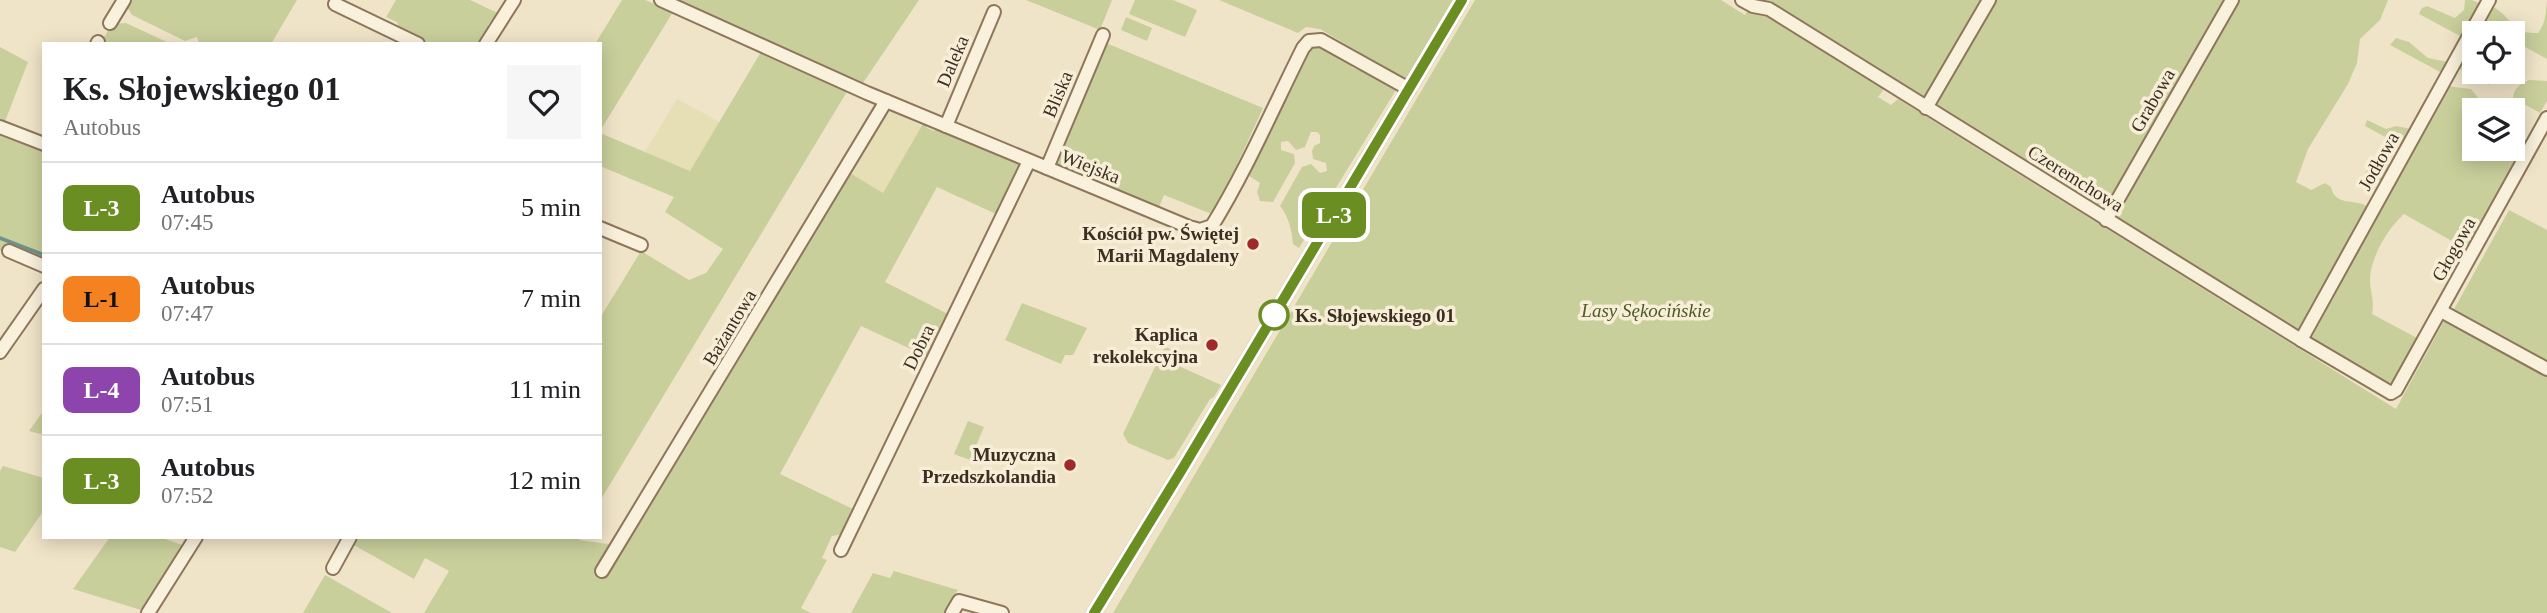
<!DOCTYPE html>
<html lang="pl">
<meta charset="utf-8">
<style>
:root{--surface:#fff;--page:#f6f6f6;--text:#202124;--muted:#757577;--line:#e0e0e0}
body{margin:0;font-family:"Times New Roman",serif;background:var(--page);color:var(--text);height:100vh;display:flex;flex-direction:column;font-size:26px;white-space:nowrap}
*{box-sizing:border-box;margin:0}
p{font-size:23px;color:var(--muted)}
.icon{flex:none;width:38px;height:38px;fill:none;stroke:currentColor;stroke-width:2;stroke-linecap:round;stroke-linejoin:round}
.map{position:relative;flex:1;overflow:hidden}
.sheet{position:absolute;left:42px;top:42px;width:560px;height:497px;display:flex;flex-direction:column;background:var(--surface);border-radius:0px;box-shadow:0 4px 18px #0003}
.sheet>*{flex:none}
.badge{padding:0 14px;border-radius:10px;font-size:24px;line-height:46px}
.fabs{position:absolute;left:2462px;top:21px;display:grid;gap:14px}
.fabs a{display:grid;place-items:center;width:63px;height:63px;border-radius:0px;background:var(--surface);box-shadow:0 4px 18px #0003;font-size:35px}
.map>.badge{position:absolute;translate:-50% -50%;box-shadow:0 0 0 4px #fff}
.round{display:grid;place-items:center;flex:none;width:74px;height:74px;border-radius:0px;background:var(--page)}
.head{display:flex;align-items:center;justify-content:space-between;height:119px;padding:0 21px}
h1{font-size:33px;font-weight:800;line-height:52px}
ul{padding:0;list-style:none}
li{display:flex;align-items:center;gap:21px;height:91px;padding:0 21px;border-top:2px solid var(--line)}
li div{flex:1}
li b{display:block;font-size:26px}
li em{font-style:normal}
li .badge{min-width:77px;font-weight:700;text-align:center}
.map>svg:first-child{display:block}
</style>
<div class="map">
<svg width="2547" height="613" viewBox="0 0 2547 613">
<rect width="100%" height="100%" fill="#f0e4c8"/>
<g fill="#e6deb5">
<path d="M677,99L720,122L690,171L645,152Z"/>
<path d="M892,112L922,126L883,193L850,173L885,115Z"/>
</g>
<g fill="#c9cf9b">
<path d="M127,0H297L271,44H199L197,37L185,41L132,15L125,4Z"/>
<path d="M396,0H470L500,14C497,17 493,17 488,25L489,29L481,44H432L399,28L397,22L386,17Z"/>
<path d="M622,0H645L673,12L600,131V44H595Z"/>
<path d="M671,0H919L861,86Z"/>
<path d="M1026,0H1112L1100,30Z"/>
<path d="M1135,0H1173L1197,10L1185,37L1129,14Z"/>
<path d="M1219,0H1454L1406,80L1320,29L1306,27L1298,33Z"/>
<path d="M1475,0H1721L1745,15L1749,8L1760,10L1882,85L1884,89L1878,97L1891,105L1898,99L2396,409L2444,321L2547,376V613H1113Z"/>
<path d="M1762,0H1980L1922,101Z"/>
<path d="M1995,0H2224L2104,213L1933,108Z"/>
<path d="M2238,0H2388L2380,20L2360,39L2357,63L2348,84L2308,149L2296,182L2311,190L2325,183L2331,187C2335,207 2355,198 2369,207L2301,332L2115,219Z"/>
<path d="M2465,0H2472L2480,4L2462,37L2419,14L2422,8L2427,6L2455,18L2464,10Z"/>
<path d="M2547,0V59L2518,43H2513V33H2476L2491,6C2515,17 2507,34 2538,33C2546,23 2546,11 2547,0Z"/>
<path d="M1126,17L1152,28L1147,41L1121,30Z"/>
<path d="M126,23L171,44H100L112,24Z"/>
<path d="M2474,36V72H2491L2489,85L2458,68Z"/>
<path d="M2396,38L2409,42L2428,58L2448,62L2442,73L2390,45Z"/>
<path d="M1106,43L1263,108L1214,215L1164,195L1158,210L1054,166Z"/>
<path d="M0,47L28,62L4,124L0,122Z"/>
<path d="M1322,47L1351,63L1352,67L1358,70L1361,68L1396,90L1299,248L1293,244C1292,231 1289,217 1280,206L1302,167L1311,164L1320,173L1327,171L1326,163L1313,159L1312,151L1314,146L1320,143V135L1317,132H1311L1305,147L1296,150L1288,141L1281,142V150L1294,154L1295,163L1273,202L1260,201L1257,192L1260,183L1249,176L1310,49Z"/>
<path d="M761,52L848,90L600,501V318L641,251L689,280L706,273L723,249L665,212L674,197L600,166V133L690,171Z"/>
<path d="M2529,80L2547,81V101L2540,113L2513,98C2514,87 2520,85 2529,80Z"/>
<path d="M2447,86L2471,89L2479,99L2474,110V149H2498L2516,158L2466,249L2404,214C2388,228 2370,258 2370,280C2370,292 2375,301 2372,314L2417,338L2391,387L2309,337Z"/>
<path d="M2367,120L2386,129L2396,126L2411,129L2402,146L2365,126Z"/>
<path d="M924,122L927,128L934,131L939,128L1019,162L1020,165L996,214L937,187L885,282L948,314L928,357L861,326L780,474L855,510L844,534L832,536L822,558L827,560L801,608L811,613H424L449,571L425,558L414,579L352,544L356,537H580L579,540L615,545L602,575L607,577L850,173L883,193Z"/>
<path d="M0,134L44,151V258L6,243L0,251Z"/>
<path d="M2377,160L2391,165L2382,182L2365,173L2371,164Z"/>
<path d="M2509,210L2547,230V365L2453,311Z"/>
<path d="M1022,303L1087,328L1073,355H1065L1061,364L1005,340Z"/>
<path d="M1165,346L1186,359L1181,367L1221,385L1214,397L1210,399L1174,458L1168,460L1128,443L1123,434Z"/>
<path d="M44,410V435L29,431Z"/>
<path d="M968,421L984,427L970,460L954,454Z"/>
<path d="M3,466L44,478V510L15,552L0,547V471Z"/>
<path d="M110,537H159L185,546L141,610L73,589Z"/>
<path d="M894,571L958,590L953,596L956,600L949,613H851L873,573L890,578Z"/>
<path d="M325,575L392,613H303Z"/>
</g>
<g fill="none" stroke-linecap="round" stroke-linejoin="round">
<path stroke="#6f938a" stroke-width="3.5" d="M0,238L44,255"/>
<defs>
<g id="minor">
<path d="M661,0L867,93L1189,227L1200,230L1212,226C1247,169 1273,108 1303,48L1309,41L1321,40L1409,89"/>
<path d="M1742,0L1753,6L1769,9L2301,340L2391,393L2396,390L2547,118"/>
<path d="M335,4L418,44"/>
<path d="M110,23L124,0"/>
<path d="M97,44L98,42"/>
<path d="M486,44L514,0"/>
<path d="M1926,108L1989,0"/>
<path d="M946,126L994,12"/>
<path d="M0,127L44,144"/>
<path d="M1047,168L1103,35"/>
<path d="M2106,220L2232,0"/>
<path d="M600,228L641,245"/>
<path d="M9,251L44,266"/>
<path d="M2441,311L2547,369"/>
<path d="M2301,340L2489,0"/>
<path d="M0,352L44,289"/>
<path d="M841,550L1029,161"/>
<path d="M333,568L350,537"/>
<path d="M602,571L886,101"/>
<path d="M148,613L196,537"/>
<path d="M952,613L959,601L1002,613"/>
<path d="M1094,613L1181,471L1462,0"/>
</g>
</defs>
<use href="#minor" stroke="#8d765c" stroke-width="16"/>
<use href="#minor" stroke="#faf1dc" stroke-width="12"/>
</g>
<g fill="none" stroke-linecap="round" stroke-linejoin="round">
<defs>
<path id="line" d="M1094,613L1181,471L1462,0"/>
</defs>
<use href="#line" stroke="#fff" stroke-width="16"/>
<use href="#line" stroke="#6b8e23" stroke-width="10"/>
</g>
<g fill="#9e2a2b" stroke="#f7eed8" stroke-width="2.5">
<circle cx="1253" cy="244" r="7"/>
<circle cx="1212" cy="345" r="7"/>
<circle cx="1070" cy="465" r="7"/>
</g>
<circle fill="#fff" stroke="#6b8e23" stroke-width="3.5" cx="1274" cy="315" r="14"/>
<g text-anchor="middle" stroke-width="7" stroke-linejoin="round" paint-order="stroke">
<g font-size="19" fill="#3d2e20" stroke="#f7eed8">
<text transform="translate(952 61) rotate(-67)" y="7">Daleka</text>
<text transform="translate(1057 94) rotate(-67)" y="7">Bliska</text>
<text transform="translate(2152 100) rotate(-60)" y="7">Grabowa</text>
<text transform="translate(2378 161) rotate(-61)" y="7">Jodłowa</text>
<text transform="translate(1091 166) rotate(22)" y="7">Wiejska</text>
<text transform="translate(2076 178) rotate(32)" y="7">Czeremchowa</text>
<text transform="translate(2453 249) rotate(-61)" y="7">Głogowa</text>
<text transform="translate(729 327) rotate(-59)" y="7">Bażantowa</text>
<text transform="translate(918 347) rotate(-64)" y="7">Dobra</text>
</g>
<g font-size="19" font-weight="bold" fill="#3d2e20" stroke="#f7eed8" text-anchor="end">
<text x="1239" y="240">Kościół pw. Świętej<tspan x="1239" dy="22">Marii Magdaleny</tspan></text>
<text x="1198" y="341">Kaplica<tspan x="1198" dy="22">rekolekcyjna</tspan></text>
<text x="1056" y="461">Muzyczna<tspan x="1056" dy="22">Przedszkolandia</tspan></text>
</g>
<g font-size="19" font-style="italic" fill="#4d5a26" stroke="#f7eed8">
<text x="1646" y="317">Lasy Sękocińskie</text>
</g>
<g font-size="19" font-weight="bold" fill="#3d2e20" stroke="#f7eed8" text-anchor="start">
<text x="1295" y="322">Ks. Słojewskiego 01</text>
</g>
</g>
</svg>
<div class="fabs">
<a><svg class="icon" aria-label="locate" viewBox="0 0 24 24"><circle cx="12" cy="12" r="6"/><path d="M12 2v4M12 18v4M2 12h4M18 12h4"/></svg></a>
<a><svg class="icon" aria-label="layers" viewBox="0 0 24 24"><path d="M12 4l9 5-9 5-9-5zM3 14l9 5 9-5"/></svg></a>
</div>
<b class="badge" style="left:1334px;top:215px;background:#6b8e23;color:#fff">L-3</b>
<section class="sheet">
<div class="head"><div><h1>Ks. Słojewskiego 01</h1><p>Autobus</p></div><a class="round"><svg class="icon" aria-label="heart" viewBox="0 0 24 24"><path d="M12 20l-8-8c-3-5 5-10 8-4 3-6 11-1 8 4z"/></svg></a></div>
<ul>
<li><span class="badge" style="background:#6b8e23;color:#fff">L-3</span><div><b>Autobus</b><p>07:45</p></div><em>5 min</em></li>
<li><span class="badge" style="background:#f58220;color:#111">L-1</span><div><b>Autobus</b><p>07:47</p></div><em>7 min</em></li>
<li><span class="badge" style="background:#8e44ad;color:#fff">L-4</span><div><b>Autobus</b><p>07:51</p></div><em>11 min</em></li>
<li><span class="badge" style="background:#6b8e23;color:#fff">L-3</span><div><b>Autobus</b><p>07:52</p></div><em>12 min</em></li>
</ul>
</section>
</div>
